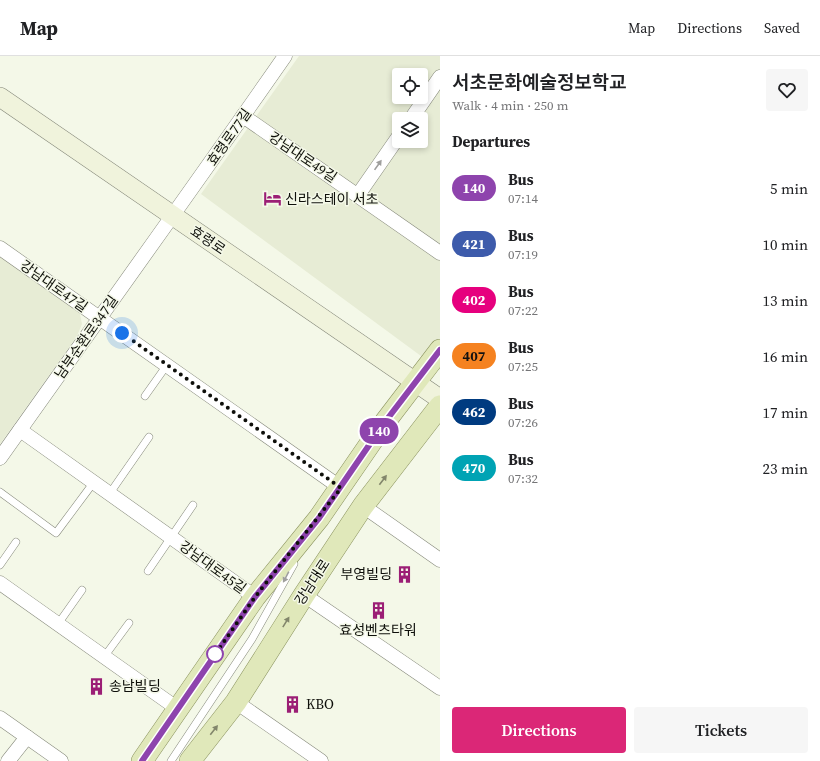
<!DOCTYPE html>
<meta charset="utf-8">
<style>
:root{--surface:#fff;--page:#f6f6f6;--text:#202124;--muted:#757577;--line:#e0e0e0;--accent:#db2777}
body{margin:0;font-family:"Source Serif 4","Noto Sans KR",serif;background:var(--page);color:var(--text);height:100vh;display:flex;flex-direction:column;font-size:15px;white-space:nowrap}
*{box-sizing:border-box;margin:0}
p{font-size:13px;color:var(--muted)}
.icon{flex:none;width:22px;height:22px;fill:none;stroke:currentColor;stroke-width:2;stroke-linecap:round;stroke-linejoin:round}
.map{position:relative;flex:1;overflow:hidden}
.sheet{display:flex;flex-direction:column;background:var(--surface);width:380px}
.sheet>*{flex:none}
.badge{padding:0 8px;border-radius:13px;font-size:14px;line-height:26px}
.tools{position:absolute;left:392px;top:12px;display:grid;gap:8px}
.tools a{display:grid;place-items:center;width:36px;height:36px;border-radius:4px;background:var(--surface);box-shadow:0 2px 6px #0003;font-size:20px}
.you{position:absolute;width:20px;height:20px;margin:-10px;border:3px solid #fff;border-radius:50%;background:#1a73e8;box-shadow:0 0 0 6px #1a73e833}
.map>.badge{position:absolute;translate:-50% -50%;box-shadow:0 0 0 2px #fff}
h2{padding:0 12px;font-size:15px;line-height:36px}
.round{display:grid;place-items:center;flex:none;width:42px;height:42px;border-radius:4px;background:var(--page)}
.overview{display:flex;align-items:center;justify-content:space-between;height:68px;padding:0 12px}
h1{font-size:19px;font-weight:600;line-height:30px}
.action{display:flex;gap:8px;margin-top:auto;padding:8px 12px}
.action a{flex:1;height:46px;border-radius:4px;background:var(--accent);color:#fff;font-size:16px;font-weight:600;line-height:46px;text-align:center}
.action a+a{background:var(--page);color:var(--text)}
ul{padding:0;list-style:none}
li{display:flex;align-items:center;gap:12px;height:56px;padding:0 12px}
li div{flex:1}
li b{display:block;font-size:15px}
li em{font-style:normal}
li .badge{min-width:44px;font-weight:700;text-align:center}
header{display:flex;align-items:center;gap:24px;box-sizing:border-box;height:56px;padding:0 20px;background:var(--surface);border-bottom:1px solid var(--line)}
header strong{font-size:19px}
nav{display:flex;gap:22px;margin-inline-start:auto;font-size:14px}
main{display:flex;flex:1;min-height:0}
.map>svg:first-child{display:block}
</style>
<header>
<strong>Map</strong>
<nav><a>Map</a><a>Directions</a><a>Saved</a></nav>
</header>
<main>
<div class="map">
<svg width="440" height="705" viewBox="0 0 440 705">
<rect width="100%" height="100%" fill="#f4f8e8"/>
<g fill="#e7ecd5" fill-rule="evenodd">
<path d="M299,0H440V314L201,138ZM399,19H421V41H399ZM399,63H421V85H399Z"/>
<path d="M0,199L75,250L80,258L82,268L77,280L0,388Z"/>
</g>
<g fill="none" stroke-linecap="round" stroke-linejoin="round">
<defs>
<g id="lane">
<path d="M145,340L167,309"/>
<path d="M0,436L56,477L94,426"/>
<path d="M110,437L149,381"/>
<path d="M0,509L16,486"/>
<path d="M148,515L193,449"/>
<path d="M58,568L82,534"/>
<path d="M104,601L129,567"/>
<path d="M171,705L252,583L294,508"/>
</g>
<g id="street">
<path d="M243,60L440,197"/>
<path d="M411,63L440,21"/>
<path d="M358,139L399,80"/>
<path d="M0,192L341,432"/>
<path d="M20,374L255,541"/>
<path d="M0,402C95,268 191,135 285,0"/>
<path d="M363,450L440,504"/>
<path d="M0,527L178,653"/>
<path d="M304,539L440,632"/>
<path d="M236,646L321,705"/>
<path d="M0,662L61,705"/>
<path d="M8,705L27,681"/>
</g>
<path id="secondary" d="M0,41L440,343"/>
<g id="primary">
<path d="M142,705L255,541L319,462L385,366L440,294"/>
<path d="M190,705L236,646L304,539L363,450L440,350"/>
</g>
</defs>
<use href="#lane" stroke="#86897b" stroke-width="8"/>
<use href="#street" stroke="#86897b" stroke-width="15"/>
<use href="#secondary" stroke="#86897b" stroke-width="20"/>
<use href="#primary" stroke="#8a925e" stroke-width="22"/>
<use href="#lane" stroke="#fff" stroke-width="7"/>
<use href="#street" stroke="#fff" stroke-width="14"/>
<use href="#secondary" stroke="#f0f3dc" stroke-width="19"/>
<use href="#primary" stroke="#e0e8ba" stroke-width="21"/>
</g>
<defs><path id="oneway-solid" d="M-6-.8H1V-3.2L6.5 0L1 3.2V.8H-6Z"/></defs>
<g fill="#9f9f9d">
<use href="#oneway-solid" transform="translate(378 109) rotate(-55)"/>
<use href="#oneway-solid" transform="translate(286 521) rotate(118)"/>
</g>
<g fill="#82866b">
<use href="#oneway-solid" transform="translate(383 424) rotate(-53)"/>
<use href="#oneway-solid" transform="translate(286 566) rotate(-58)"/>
<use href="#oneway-solid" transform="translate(214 674) rotate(-52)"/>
</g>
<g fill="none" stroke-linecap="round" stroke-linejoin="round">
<defs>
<path id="line" d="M142,705L255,541L319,462L385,366L440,294"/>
</defs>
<use href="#line" stroke="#fff" stroke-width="9"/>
<use href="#line" stroke="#8e44ad" stroke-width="6"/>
<path stroke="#0e0f0a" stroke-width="4" stroke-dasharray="0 7.2" d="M122,277L341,432L255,541L212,603L215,598"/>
</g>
<defs>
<symbol id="hotel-bare" viewBox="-9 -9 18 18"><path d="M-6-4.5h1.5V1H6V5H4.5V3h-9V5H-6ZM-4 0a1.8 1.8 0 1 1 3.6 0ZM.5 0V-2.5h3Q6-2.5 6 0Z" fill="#9b1e75" stroke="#f4f8e8" stroke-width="2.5" paint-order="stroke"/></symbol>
<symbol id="building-bare" viewBox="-9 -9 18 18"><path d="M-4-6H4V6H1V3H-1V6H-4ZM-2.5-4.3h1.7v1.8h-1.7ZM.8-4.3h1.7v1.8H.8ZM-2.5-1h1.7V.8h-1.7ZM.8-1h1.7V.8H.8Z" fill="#9b1e75" stroke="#f4f8e8" stroke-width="2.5" paint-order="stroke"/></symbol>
</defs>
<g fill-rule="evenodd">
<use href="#hotel-bare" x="260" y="130" width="25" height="25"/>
<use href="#building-bare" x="392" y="506" width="25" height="25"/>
<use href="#building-bare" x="366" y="542" width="25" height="25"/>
<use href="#building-bare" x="84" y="618" width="25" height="25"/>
<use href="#building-bare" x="280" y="636" width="25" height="25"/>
</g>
<circle fill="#fff" stroke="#8e44ad" stroke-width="2" cx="215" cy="598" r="8"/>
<g text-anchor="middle" stroke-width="3" stroke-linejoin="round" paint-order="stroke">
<g font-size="14" fill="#0e0f0a" stroke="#f4f8e8">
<text transform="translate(229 81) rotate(-55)" y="5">효령로77길</text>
<text transform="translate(303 101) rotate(34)" y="5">강남대로49길</text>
<text transform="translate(208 184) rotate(34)" y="5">효령로</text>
<text transform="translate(54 230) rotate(35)" y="5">강남대로47길</text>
<text transform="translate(86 281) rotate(-55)" y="5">남부순환로347길</text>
<text transform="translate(213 511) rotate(36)" y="5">강남대로45길</text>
<text transform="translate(312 526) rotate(-57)" y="5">강남대로</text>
</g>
<g font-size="14" fill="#0e0f0a" stroke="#f4f8e8" text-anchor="start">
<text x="285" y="148">신라스테이 서초</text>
<text x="392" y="523" text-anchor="end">부영빌딩</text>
<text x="378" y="579" text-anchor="middle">효성벤츠타워</text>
<text x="109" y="635">송남빌딩</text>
<text x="306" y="653">KBO</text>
</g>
</g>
</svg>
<div class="tools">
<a><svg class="icon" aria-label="locate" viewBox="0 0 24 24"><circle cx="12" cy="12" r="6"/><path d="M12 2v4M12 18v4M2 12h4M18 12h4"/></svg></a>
<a><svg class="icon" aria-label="layers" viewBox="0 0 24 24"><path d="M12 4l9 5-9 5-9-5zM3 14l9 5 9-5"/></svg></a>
</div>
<div class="you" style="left:122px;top:277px"></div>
<b class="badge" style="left:379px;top:375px;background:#8e44ad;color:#fff">140</b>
</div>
<section class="sheet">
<div class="overview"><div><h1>서초문화예술정보학교</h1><p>Walk · 4 min · 250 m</p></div><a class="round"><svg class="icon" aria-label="heart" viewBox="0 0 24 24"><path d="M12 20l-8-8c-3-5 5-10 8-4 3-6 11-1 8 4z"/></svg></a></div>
<h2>Departures</h2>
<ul>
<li><span class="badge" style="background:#8e44ad;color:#fff">140</span><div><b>Bus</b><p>07:14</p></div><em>5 min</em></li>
<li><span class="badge" style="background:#3d5bab;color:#fff">421</span><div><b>Bus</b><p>07:19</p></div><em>10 min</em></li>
<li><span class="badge" style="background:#e6007e;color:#fff">402</span><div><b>Bus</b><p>07:22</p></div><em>13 min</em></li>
<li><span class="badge" style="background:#f58220;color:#111">407</span><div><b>Bus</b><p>07:25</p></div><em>16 min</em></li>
<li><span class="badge" style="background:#003b80;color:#fff">462</span><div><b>Bus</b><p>07:26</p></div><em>17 min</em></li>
<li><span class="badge" style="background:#00a3b4;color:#fff">470</span><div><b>Bus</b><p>07:32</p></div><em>23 min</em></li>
</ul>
<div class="action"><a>Directions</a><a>Tickets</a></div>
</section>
</main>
